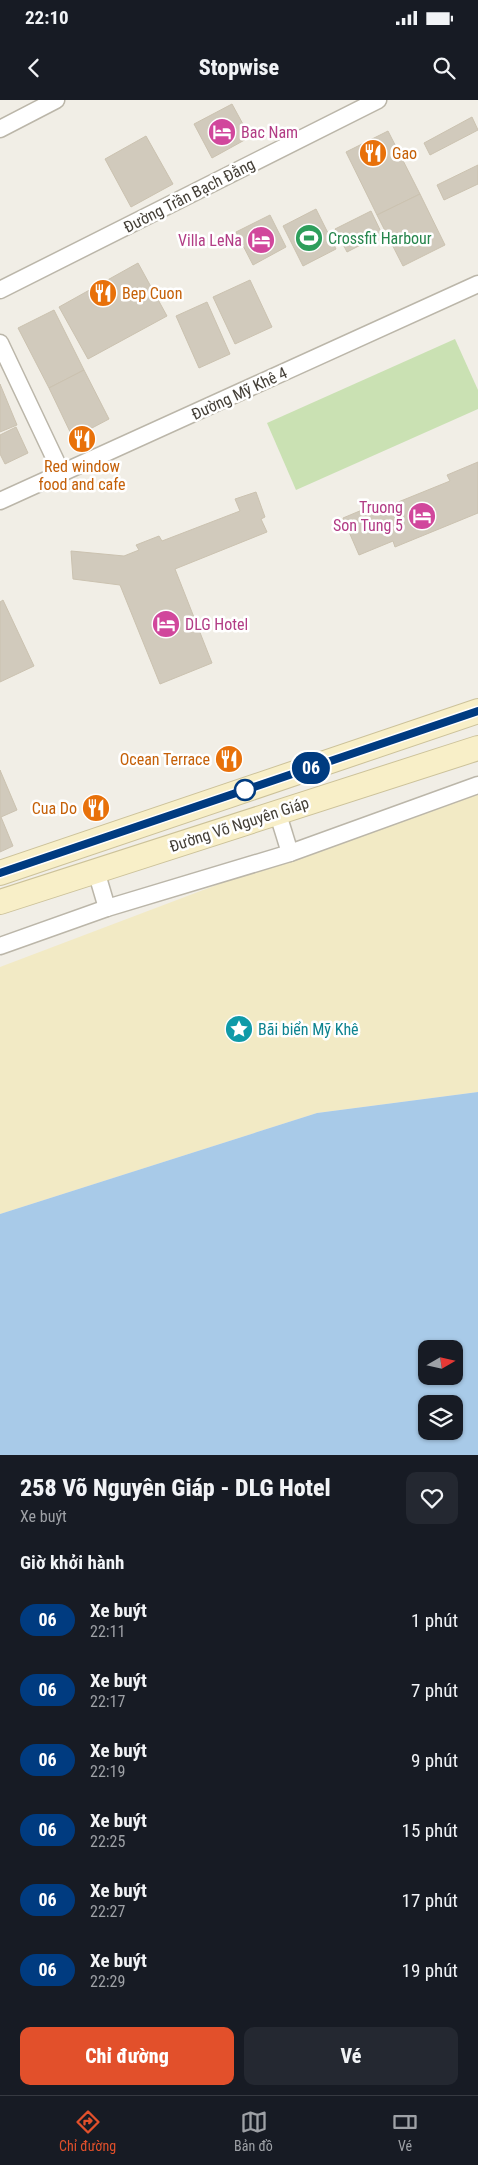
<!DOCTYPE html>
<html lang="vi">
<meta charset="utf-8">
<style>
:root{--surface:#171b24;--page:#242831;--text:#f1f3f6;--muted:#9ea1a6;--line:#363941;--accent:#e2502b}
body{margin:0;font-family:"Roboto Condensed",sans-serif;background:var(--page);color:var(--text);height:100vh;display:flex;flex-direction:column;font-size:19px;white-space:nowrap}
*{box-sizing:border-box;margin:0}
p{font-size:16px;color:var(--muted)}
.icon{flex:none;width:28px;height:28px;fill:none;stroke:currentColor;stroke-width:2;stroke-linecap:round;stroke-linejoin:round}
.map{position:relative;height:1355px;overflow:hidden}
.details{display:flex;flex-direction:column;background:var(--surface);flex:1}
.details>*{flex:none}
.badge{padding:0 10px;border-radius:16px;font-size:18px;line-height:32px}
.needle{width:32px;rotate:81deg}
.tools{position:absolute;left:418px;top:1240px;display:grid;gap:10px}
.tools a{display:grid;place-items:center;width:45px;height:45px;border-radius:10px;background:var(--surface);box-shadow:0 1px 4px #0004;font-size:25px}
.map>.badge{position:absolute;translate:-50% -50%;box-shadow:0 0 0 2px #fff}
h2{padding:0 20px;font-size:19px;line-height:45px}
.round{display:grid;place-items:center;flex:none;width:52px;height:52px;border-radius:10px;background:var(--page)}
.headline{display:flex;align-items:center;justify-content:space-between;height:85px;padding:0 20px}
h1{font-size:24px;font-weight:800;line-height:38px}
.action{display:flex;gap:10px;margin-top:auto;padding:10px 20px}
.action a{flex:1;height:58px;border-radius:10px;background:var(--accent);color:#fff;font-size:20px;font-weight:800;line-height:58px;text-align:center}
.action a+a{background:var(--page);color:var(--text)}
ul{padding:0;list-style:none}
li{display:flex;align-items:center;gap:15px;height:70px;padding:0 20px}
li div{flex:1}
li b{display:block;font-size:19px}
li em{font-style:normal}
li .badge{min-width:55px;font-weight:700;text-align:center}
.status{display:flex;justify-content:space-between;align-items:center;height:35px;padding:0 25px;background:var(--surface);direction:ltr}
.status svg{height:14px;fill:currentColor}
header{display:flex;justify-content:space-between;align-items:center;height:65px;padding:0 20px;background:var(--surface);font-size:22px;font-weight:800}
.tabs{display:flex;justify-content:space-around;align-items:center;height:70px;border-top:1px solid var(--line);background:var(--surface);font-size:14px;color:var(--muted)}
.tabs a{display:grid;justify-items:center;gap:2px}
.tabs .on{color:var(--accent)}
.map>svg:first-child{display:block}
</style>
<div class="status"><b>22:10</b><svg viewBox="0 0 49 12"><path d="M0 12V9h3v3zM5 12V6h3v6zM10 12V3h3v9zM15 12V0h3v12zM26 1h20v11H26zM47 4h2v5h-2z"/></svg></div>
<header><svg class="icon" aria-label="back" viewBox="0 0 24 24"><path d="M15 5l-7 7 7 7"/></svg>Stopwise<svg class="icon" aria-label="search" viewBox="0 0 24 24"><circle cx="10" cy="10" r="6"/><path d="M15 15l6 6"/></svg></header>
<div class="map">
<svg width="478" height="1355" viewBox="0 0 478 1355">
<rect width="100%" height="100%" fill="#f1eee6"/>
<path fill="#cae1b3" d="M455,239L478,290V309L296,390L267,323Z"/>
<path fill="#f2eac5" d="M478,692V992L317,1013L0,1114V867L280,761Z"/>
<path fill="#a8cae8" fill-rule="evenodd" d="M478,992V1355H0V1114L317,1013ZM426,1249H454V1276H426ZM426,1304H454V1331H426Z"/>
<g fill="#d1cabc" stroke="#cbc2b0">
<path d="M232,4L250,37L212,58L194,24Z"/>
<path d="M472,17L478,30L430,55L424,43Z"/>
<path d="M388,31L420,94L377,115L346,52Z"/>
<path d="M146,36L173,84L131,107L105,59Z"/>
<path d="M478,65V84L444,100L437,85Z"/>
<path d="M420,94L445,145L403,166L377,115Z"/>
<path d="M316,109L336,149L303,166L283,126Z"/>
<path d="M371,111L382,134L347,152L335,129Z"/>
<path d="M270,115L286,147L253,165L236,132Z"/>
<path d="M138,163L167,216L88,259L59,207Z"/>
<path d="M250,180L272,227L235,244L213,197Z"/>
<path d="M207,202L230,254L199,268L176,216Z"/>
<path d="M54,210L84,270L49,288L18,228Z"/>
<path d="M84,270L109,319L73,338L49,288Z"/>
<path d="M0,284L17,325L0,332Z"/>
<path d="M16,327L28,353L5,364L0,354V335Z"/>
<path d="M478,362V413L395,447L393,441L359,455L343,418L374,405L376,411L450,381L447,375Z"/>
<path d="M256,392L265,417L261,419L267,432L175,469L212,563L160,584L120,485L73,479L71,451L124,456L139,450L136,445L159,436L162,441L240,411L235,399Z"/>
<path d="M3,500L34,566L0,582V502Z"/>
<path d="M0,670L17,710L1,717L13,746L0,752Z"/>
</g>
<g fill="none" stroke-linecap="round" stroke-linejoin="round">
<defs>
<g id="street">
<path d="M0,29L56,0"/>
<path d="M0,190L378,0"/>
<path d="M0,243L62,374"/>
<path d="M0,401L478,184"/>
<path d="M281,724L290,753"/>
<path d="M99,781L107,808"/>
<path d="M0,846L107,808L290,753L478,685"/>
</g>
<g id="secondary">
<path d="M0,773L478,611"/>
<path d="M0,802L478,648"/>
</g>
</defs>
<use href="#street" stroke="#bbb6a9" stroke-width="19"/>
<use href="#secondary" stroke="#ccc29a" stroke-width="26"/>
<use href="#street" stroke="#fff" stroke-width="16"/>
<use href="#secondary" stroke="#f8efc8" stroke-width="24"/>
</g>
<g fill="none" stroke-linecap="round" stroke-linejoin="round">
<defs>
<path id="line" d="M0,773L478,611"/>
</defs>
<use href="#line" stroke="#fff" stroke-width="11"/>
<use href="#line" stroke="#003b80" stroke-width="8"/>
</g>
<defs>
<symbol id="hotel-disc" viewBox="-11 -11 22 22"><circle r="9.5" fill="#d1479c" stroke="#fff"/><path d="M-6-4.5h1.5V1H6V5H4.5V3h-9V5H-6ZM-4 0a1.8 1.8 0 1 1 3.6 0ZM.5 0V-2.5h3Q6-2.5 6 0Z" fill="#fff"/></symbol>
<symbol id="restaurant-disc" viewBox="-11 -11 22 22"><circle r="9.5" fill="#e8710a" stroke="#fff"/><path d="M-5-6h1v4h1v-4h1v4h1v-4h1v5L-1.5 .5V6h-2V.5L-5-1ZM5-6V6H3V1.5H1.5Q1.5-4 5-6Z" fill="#fff"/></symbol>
<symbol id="stadium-disc" viewBox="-11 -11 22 22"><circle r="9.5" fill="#2e9e5b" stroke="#fff"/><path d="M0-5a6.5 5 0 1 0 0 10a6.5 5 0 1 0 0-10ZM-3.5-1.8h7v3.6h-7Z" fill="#fff"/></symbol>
<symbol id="sight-disc" viewBox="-11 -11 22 22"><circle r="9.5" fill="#0f9aa8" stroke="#fff"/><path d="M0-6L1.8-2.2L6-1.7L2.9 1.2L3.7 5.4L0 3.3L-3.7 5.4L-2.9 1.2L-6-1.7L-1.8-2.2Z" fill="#fff"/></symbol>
</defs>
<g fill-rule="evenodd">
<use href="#hotel-disc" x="206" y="16" width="32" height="32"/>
<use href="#restaurant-disc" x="357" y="37" width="32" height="32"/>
<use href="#stadium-disc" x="293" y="122" width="32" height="32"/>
<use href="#hotel-disc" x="245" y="124" width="32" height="32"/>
<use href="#restaurant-disc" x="87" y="177" width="32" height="32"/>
<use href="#restaurant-disc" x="66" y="323" width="32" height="32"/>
<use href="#hotel-disc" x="406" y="400" width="32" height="32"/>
<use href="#hotel-disc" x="150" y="508" width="32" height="32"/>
<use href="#restaurant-disc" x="213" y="643" width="32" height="32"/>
<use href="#restaurant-disc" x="80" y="692" width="32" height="32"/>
<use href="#sight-disc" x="223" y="913" width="32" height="32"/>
</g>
<circle fill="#fff" stroke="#003b80" stroke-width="2.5" cx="245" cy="690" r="10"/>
<g text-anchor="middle" stroke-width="5" stroke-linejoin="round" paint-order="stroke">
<g font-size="16" fill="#b23c85" stroke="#fff" text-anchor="start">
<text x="241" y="38">Bac Nam</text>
<text x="242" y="146" text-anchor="end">Villa LeNa</text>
<text x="403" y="413" text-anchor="end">Truong<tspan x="403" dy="18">Son Tung 5</tspan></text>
<text x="185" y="530">DLG Hotel</text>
</g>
<g font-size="16" fill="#c56008" stroke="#fff" text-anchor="start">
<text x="392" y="59">Gao</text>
<text x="122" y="199">Bep Cuon</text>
<text x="82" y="372" text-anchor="middle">Red window<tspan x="82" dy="18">food and cafe</tspan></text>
<text x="210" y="665" text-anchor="end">Ocean Terrace</text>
<text x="77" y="714" text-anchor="end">Cua Do</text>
</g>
<g font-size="16" fill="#433e36" stroke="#fff">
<text transform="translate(189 95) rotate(-27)" y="6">Đường Trần Bạch Đằng</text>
<text transform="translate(239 293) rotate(-25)" y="6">Đường Mỹ Khê 4</text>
<text transform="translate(239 724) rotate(-18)" y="6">Đường Võ Nguyên Giáp</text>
</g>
<g font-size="16" fill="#27864d" stroke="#fff" text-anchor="start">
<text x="328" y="144">Crossfit Harbour</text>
</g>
<g font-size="16" fill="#0d838f" stroke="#fff" text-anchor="start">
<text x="258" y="935">Bãi biển Mỹ Khê</text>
</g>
</g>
</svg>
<div class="tools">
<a><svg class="needle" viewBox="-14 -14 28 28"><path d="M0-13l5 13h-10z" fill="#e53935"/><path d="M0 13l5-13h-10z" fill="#9ea1a6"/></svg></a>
<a><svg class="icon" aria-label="layers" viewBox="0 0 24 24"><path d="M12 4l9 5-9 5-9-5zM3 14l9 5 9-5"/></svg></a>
</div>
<b class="badge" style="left:311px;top:668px;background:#003b80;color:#fff">06</b>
</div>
<section class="details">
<div class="headline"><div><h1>258 Võ Nguyên Giáp - DLG Hotel</h1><p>Xe buýt</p></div><a class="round"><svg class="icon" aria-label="heart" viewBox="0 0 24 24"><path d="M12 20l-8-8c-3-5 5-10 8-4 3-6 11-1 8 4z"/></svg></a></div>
<h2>Giờ khởi hành</h2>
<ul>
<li><span class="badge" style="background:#003b80;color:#fff">06</span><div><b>Xe buýt</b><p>22:11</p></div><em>1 phút</em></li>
<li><span class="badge" style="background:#003b80;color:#fff">06</span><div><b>Xe buýt</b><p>22:17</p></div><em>7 phút</em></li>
<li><span class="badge" style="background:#003b80;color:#fff">06</span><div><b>Xe buýt</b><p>22:19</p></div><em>9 phút</em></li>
<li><span class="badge" style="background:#003b80;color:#fff">06</span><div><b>Xe buýt</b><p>22:25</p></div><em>15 phút</em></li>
<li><span class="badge" style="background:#003b80;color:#fff">06</span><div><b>Xe buýt</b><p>22:27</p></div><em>17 phút</em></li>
<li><span class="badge" style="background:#003b80;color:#fff">06</span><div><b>Xe buýt</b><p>22:29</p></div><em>19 phút</em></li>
</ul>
<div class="action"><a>Chỉ đường</a><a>Vé</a></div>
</section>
<nav class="tabs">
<a class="on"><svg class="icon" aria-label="directions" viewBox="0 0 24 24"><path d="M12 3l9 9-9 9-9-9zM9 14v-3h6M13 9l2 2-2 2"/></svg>Chỉ đường</a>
<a><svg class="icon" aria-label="map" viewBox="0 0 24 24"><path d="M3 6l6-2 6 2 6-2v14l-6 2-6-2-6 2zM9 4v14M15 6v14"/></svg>Bản đồ</a>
<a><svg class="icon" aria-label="tickets" viewBox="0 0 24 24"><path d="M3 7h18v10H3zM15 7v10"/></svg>Vé</a>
</nav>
